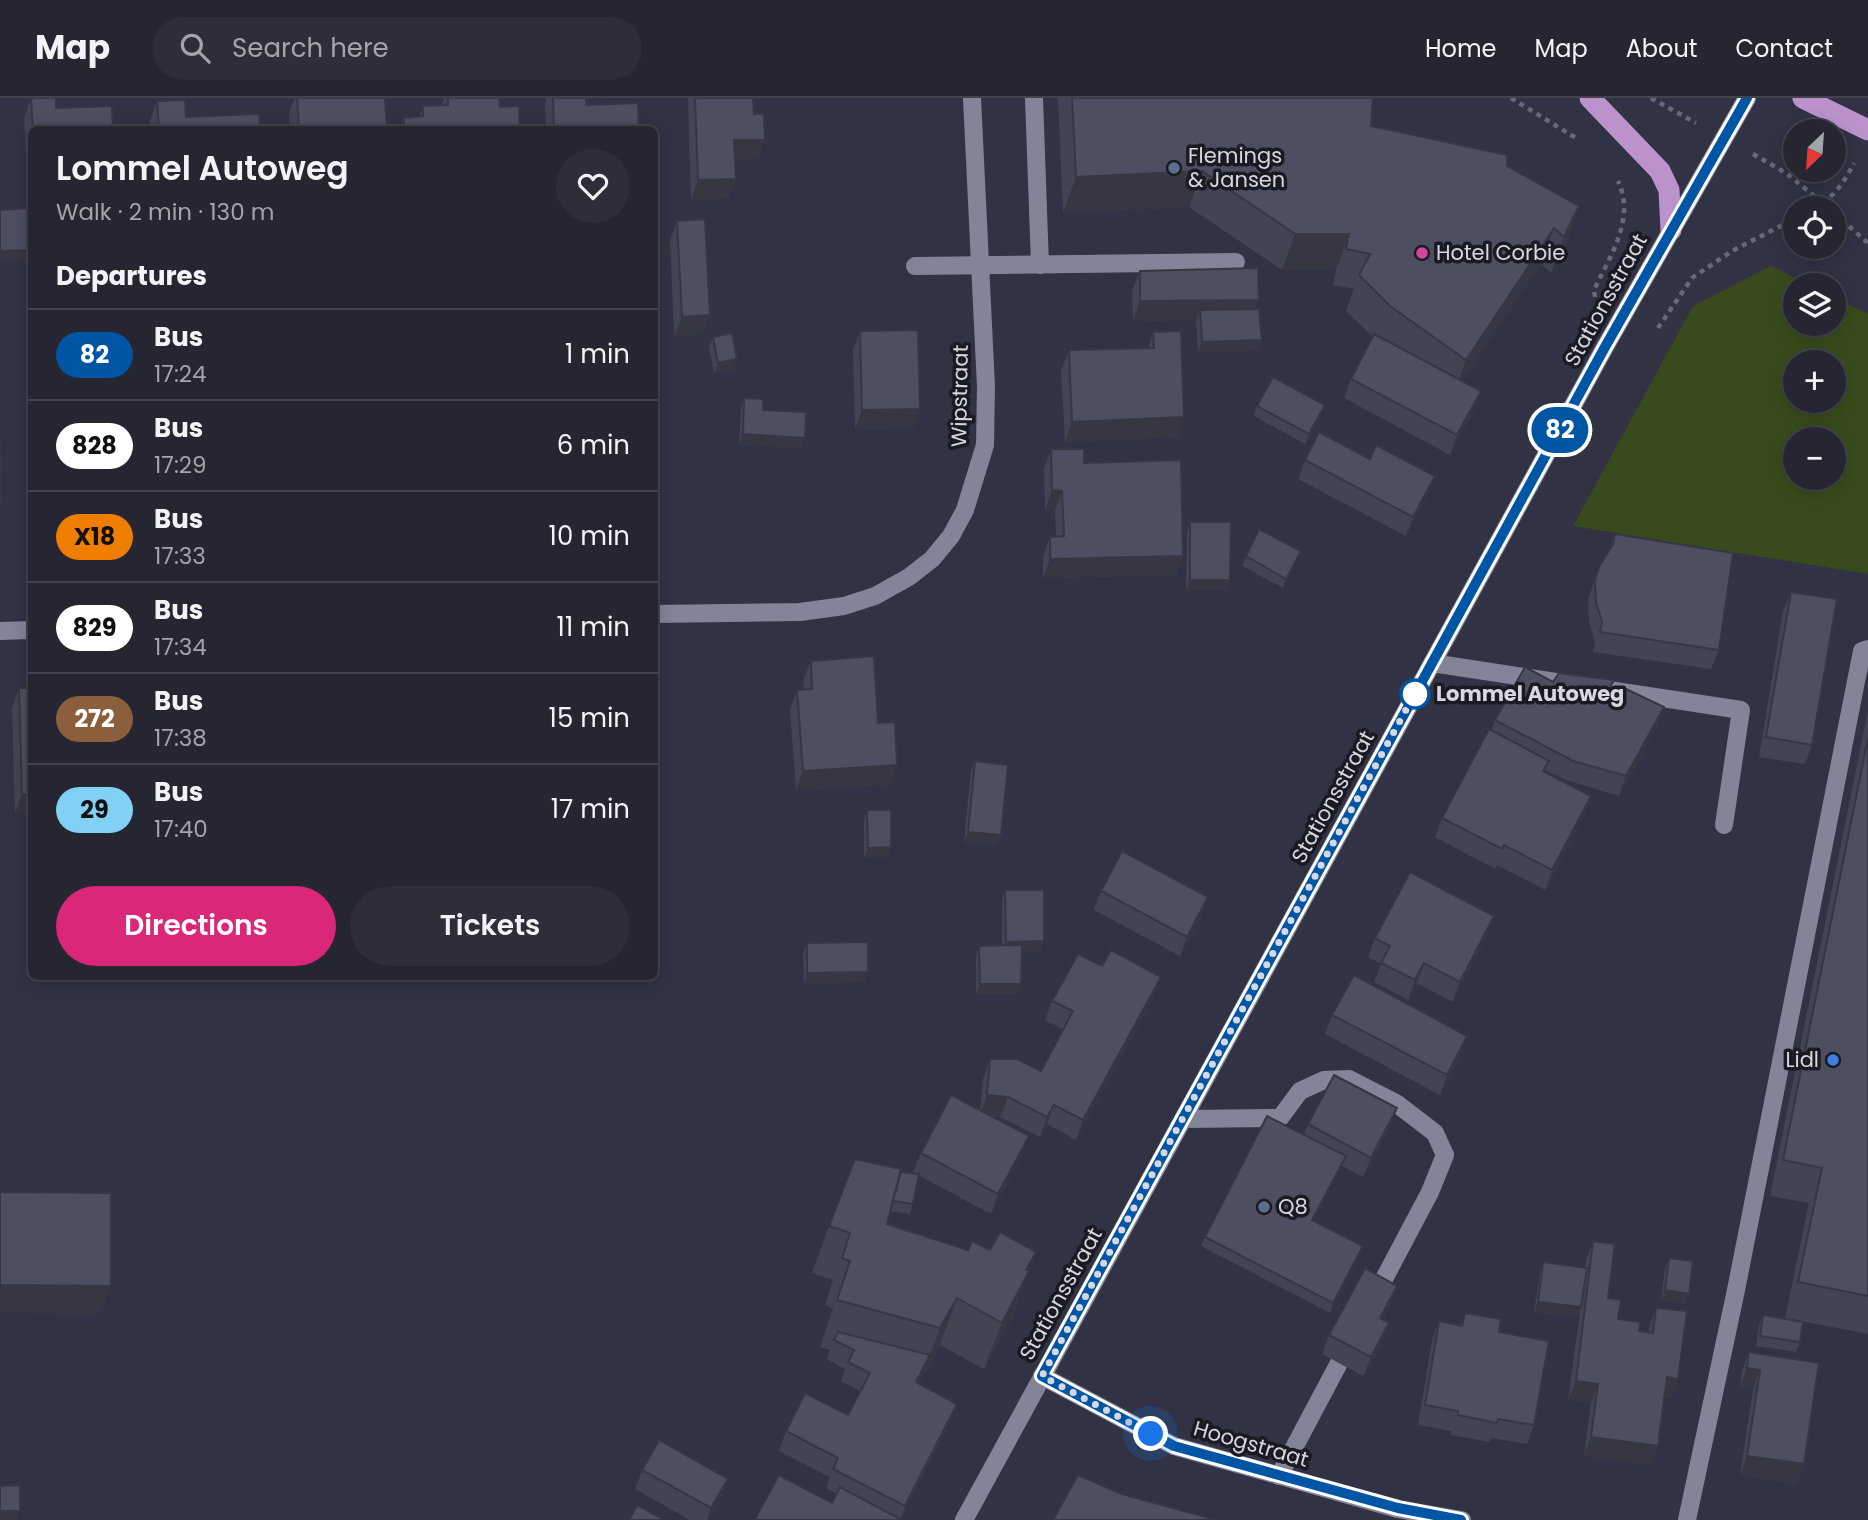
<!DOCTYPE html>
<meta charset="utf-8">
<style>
:root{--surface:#252632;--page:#2d2e3a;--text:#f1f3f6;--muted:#a3a5ac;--line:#42434d;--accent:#db2777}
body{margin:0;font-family:Poppins,sans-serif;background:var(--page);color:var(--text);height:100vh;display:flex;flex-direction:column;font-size:26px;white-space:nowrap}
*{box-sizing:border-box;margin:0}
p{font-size:23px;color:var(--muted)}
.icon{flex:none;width:38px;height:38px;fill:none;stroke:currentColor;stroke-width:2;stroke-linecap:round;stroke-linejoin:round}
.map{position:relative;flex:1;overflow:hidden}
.sheet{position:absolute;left:28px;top:28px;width:630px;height:854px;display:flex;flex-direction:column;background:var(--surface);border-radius:10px;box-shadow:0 4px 18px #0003,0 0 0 2px var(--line)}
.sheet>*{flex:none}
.badge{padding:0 14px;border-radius:23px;font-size:24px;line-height:46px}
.needle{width:46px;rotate:205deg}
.controls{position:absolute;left:1783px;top:21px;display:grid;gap:14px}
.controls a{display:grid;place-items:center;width:63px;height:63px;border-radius:50%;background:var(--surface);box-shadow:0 4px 18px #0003,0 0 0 2px var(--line);font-size:35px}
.you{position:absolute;width:35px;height:35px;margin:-18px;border:5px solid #fff;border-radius:50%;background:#1a73e8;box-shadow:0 0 0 10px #1a73e833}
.map>.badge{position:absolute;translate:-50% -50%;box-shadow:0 0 0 4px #fff}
h2{padding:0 28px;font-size:26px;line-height:63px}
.round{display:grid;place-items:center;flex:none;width:74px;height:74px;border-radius:37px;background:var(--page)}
.overview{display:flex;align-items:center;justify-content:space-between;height:119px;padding:0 28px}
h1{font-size:33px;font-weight:600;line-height:52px}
.action{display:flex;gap:14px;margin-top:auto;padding:14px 28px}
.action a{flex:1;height:80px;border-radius:42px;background:var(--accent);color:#fff;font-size:28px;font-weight:600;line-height:80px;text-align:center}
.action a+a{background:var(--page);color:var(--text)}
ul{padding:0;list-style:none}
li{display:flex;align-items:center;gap:21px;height:91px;padding:0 28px;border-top:2px solid var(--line)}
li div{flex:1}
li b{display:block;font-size:26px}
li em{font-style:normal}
li .badge{min-width:77px;font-weight:700;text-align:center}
header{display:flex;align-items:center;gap:42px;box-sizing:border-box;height:98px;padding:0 35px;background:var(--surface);border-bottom:2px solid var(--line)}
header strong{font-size:33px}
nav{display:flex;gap:38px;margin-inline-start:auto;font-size:24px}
.search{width:490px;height:63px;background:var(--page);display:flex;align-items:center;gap:18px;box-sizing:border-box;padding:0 24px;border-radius:38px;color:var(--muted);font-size:26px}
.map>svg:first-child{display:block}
</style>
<header>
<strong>Map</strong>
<div class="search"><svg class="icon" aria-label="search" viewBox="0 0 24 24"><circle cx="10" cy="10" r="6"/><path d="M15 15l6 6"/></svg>Search here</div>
<nav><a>Home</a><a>Map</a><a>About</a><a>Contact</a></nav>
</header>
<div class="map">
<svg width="1868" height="1422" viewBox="0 0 1868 1422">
<rect width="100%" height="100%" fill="#313243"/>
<path fill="#394b1c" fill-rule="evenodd" d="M1771,168L1810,187H1796V226H1834V199L1868,216V476L1573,428L1693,208ZM1796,264H1834V303H1796ZM1796,341H1834V380H1796Z"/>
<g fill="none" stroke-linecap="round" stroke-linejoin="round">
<g stroke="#686978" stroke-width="4.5" stroke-dasharray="5 5" stroke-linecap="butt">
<path d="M1511,0L1576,40"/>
<path d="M1651,0L1696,25"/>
<path d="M1753,56L1786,75L1829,110"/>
<path d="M1814,110C1833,101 1845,83 1854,65"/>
<path d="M1834,115L1868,145"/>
<path d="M1595,199L1594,192C1610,158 1636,121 1618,83"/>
<path d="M1658,230L1692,180L1732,153L1796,120"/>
</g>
<g stroke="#838498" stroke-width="18">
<path d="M1034,0L1040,167"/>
<path d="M915,168L1236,164"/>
<path d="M1432,565L1741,612L1724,727"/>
<path d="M1183,1021L1280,1020L1300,993L1324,982L1349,981L1396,1005L1435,1035L1445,1057L1430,1094L1375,1198"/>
<path d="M1279,1378L1339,1265"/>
<path d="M1687,1422L1736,1192L1862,553L1868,551"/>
</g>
<g stroke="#838498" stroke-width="18">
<path d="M654,516L800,514L844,508L875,498L909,479L932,461L951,438L965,412L985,347L986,289L972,0"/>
<path d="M0,533L32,532"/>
<path d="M1042,1278L1174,1348L1398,1411L1462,1422"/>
</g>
<path stroke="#838498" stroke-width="18" d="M964,1422L1605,249L1747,0"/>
<g stroke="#bc92cd" stroke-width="21">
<path d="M1590,0L1660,73L1669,92L1671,132"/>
<path d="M1803,0L1868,32"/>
</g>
</g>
<g fill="#424353">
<path d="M31,0L113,32H32V88H28L24,20Z"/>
<path d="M295,0H385L387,32H290L289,14Z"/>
<path d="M444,0H499L500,9L520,32H399L404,20L419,19L423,8L441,7Z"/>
<path d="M547,0H586V7L639,32H546L545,5Z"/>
<path d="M688,0H753L754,16L765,42L758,61H735L736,81L728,100L691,102Z"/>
<path d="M1058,0H1373L1371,28L1507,68L1579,108L1567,144L1551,175L1541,166L1462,283L1481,293L1474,312L1450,357L1344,300L1351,281L1373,239L1346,213L1354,191L1333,187L1336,172H1282L1189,109L1063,115Z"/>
<path d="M157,3L186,19L260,32H150V22Z"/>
<path d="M677,123L710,217L702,236L674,238L670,142Z"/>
<path d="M1140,173L1259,202L1256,211L1258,252L1198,254L1196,222L1133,223L1132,192Z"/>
<path d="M860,233L920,311L913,330L855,331L853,252Z"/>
<path d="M1153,234L1184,319L1177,339L1065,344L1061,272L1069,252L1148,250Z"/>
<path d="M713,239L734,271L714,275L709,249Z"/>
<path d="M744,300L763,312L802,350L739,346L741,310Z"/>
<path d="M1257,308L1321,317L1305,346L1254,318Z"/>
<path d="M1051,351L1084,365L1183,458L1176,477L1043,480V458L1050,439H1056L1055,412H1045L1044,371Z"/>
<path d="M1370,361L1435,378L1427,397L1406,438L1298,381L1305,362Z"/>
<path d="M1190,424L1227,492H1186L1187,434Z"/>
<path d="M1615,436L1719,552L1711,571L1593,554L1595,544L1589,524L1588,502L1599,469L1608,455Z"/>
<path d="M1246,458L1297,463L1283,490L1242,468Z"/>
<path d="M1791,494L1812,647L1805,666L1759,659L1783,513Z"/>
<path d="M811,563L878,625L897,667L890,687L796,692L790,612L797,592H804L803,582Z"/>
<path d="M1553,584L1610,592L1619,597L1664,609L1657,629L1619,698L1566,682L1545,672V674L1591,698L1584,718L1545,792L1497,767L1495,771L1435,739L1442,720L1491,633L1495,622Z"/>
<path d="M19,590L32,715H15L12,610Z"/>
<path d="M1868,612V1236L1785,1220L1809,1105L1770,1098Z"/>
<path d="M975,663L1001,737L997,747L964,744L971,673Z"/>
<path d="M867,712L891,749L888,759L864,760V722Z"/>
<path d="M32,765V790H31V768Z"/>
<path d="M1005,792L1041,853H1021L1018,896H976V858L979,848H1002V802Z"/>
<path d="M1101,793L1201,819L1180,858L1094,812Z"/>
<path d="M1494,818L1487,838L1452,904L1417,885L1408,902L1374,884L1381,866L1368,859L1375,840Z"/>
<path d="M807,845L868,874L864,884L804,885L803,855Z"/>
<path d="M1154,898L1076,1042L1047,1026L1040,1039L1000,1019L990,1018L1029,1038L1021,1058L991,1116L918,1077L913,1106L910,1116L890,1113L887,1126L1029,1173L1012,1220L984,1271L940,1247L919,1285L957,1306L950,1325L900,1422H755L779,1377L832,1405L837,1396L826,1390L830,1379L779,1353L786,1333L848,1317L860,1293L841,1283L845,1271L827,1261L830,1252L820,1249L833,1210L825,1207L833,1182L812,1175L829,1128L901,1074L917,1076L913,1074L921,1055L980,1013L983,981L990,961L1041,973L1063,931L1045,922L1052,903Z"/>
<path d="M1332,917L1460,957L1440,997L1325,936Z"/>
<path d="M1308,1026L1390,1029L1363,1079L1342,1068L1313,1122L1363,1148L1359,1158L1330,1215L1201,1148L1205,1139L1304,1036Z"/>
<path d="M1593,1143L1608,1200L1618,1221L1639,1233L1648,1234L1649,1229L1656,1210L1678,1281L1671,1300L1665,1299L1651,1367L1584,1358L1591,1305L1568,1302L1580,1214L1578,1219L1534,1214L1540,1174L1543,1164L1585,1170L1586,1162Z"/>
<path d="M1669,1160L1689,1196L1685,1206L1661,1202L1665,1170Z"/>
<path d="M1397,1188L1390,1207L1383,1221L1382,1244L1363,1278L1322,1256L1329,1237Z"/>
<path d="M1465,1215L1499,1234L1534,1327L1527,1346L1492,1340L1490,1344L1451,1337V1333L1418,1327L1432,1242L1439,1223L1460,1227Z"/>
<path d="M1763,1217L1800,1244L1796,1254L1756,1248L1759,1227Z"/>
<path d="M1749,1254L1804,1366L1797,1386L1740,1377L1753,1291L1740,1289L1742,1273Z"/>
<path d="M642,1372L728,1381L721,1400L708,1422H690L635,1391Z"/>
</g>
<g fill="#363743">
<path d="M734,42H765L758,61H727Z"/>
<path d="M1202,73L1189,109L1063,115L1076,79Z"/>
<path d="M32,77V88H28Z"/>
<path d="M736,81L728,100L691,102L698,82Z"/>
<path d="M1579,108L1567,144L1551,175L1564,139Z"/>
<path d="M1554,130L1541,166L1453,297L1466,262Z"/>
<path d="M1295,136H1349L1336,172H1282Z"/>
<path d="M32,152L29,162L0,163V153Z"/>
<path d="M1259,202L1252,221L1200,212L1196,222L1133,223L1140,203Z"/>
<path d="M710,217L702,236L674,238L682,219Z"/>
<path d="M1262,242L1258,252L1198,254L1202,244Z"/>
<path d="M737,261L734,271L714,275L718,265Z"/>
<path d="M1481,293L1474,312L1450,357L1457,337Z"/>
<path d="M1325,307L1321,317L1305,346L1309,336Z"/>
<path d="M920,311L913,330L855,331L862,312Z"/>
<path d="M1184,319L1177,339L1065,344L1072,324Z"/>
<path d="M743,336L805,340L802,350L739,346Z"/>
<path d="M1435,378L1427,397L1406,438L1413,419Z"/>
<path d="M1052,392L1062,393L1055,412H1045Z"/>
<path d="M1301,453L1297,463L1283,490L1286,481Z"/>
<path d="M1183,458L1176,477L1043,480L1050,461Z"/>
<path d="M1190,482H1230L1227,492H1186Z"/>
<path d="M1664,609L1657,629L1619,698L1626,678Z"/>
<path d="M897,667L890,687L796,692L803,673Z"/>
<path d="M22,696H32V715H15Z"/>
<path d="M1591,698L1584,718L1545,792L1552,772Z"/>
<path d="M968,734L1001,737L997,747L964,744Z"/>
<path d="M891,749L888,759L864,760L868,750Z"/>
<path d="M1208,799L1201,819L1180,858L1187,839Z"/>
<path d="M1494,818L1487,838L1452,904L1460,884Z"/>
<path d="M1044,843L1041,853L1002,854L1006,844Z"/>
<path d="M1424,865L1417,885L1408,902L1415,882Z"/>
<path d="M868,874L864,884L804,885L807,875Z"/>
<path d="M1161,879L1154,898L1076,1042L1083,1022Z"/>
<path d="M980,886H1021L1018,896H976Z"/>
<path d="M1467,938L1460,957L1440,997L1447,977Z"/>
<path d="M987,997L1008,999L1000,1019L980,1017Z"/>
<path d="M1054,1007L1047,1026L1040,1039L1047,1019Z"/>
<path d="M1397,1010L1390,1029L1363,1079L1371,1060Z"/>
<path d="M1029,1038L1021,1058L991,1116L998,1096Z"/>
<path d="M1346,1058L1342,1068L1309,1132L1312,1122Z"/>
<path d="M1363,1148L1359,1158L1330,1215L1333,1205Z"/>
<path d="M1036,1154L1012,1220L984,1271L1002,1225Z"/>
<path d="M0,1187L111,1188L101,1216L0,1215Z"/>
<path d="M1397,1188L1390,1207L1373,1239L1380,1220Z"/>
<path d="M1665,1192L1689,1196L1685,1206L1661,1202Z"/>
<path d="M957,1200L940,1247L909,1303L916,1284L930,1257L940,1230Z"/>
<path d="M1538,1204L1581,1209L1578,1219L1534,1214Z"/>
<path d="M1389,1225L1382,1244L1363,1278L1371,1259Z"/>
<path d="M1747,1270L1760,1272L1753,1291L1740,1289Z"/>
<path d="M1667,1279L1678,1281L1671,1300L1660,1298Z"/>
<path d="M1576,1283L1598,1286L1591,1305L1568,1302Z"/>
<path d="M957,1306L950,1325L900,1422L905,1408Z"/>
<path d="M1591,1339L1658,1348L1651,1367L1584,1358Z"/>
<path d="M1747,1358L1804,1366L1797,1386L1740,1377Z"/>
<path d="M728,1381L721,1400L708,1422H707L711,1410Z"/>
<path d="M0,1413H20L17,1422H0Z"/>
</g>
<g fill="#4d4e60" stroke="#363743" stroke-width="2">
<path d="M31,0H56V10L112,8L113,32H33Z"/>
<path d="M297,0H385L387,32H299Z"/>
<path d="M448,0H499L500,9L519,8L520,32H404V20L423,18V8L448,7Z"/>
<path d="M553,0H586V7L638,5L639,32H554Z"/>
<path d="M695,0H753L754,16H764L765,42H734L736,81L698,82Z"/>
<path d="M1072,0H1373L1371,28L1507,57V68L1579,108L1564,139L1554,130L1466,262L1390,208L1359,177L1370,156L1346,151L1349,136H1295L1202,73L1076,79Z"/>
<path d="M185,2L186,19L259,16L260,32H159L157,3Z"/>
<path d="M31,110L32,152L0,153V112Z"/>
<path d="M705,121L710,217L682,219L677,123Z"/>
<path d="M1258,170L1259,202L1140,203V173Z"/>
<path d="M1259,211L1262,242L1202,244L1200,212Z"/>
<path d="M918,232L920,311L862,312L860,233Z"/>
<path d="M1181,233L1184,319L1072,324L1069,252L1154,250L1153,234Z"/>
<path d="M732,235L737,261L718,265L713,239Z"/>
<path d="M1374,236L1481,293L1457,337L1351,281Z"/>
<path d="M1273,279L1325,307L1309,336L1257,308Z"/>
<path d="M744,300L763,301V312L806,314L805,340L743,336Z"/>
<path d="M1319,334L1370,361L1376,347L1435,378L1413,419L1305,362Z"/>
<path d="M0,337L2,405H0Z"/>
<path d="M1051,351H1084V365L1181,362L1183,458L1050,461V439L1064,438L1062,393L1052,392Z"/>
<path d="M1190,424H1231L1230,482H1190Z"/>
<path d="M1259,431L1301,453L1286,481L1246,458Z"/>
<path d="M1615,436L1733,455L1719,552L1600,534L1602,524L1596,504L1595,482L1599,469L1613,446Z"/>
<path d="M1791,494L1837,501L1812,647L1766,639Z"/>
<path d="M874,558L878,625L895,624L897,667L803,673L797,592L812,591L811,563Z"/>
<path d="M1525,569L1553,584L1559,575L1614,582L1609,591L1619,597L1622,589L1664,609L1626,678L1573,663L1495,622Z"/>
<path d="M19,590H32V696H22Z"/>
<path d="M1489,631L1549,663L1543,673L1591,698L1552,772L1504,747L1502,751L1442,720Z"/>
<path d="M1868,640V1198L1798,1184L1822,1070L1783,1062Z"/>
<path d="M975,663L1008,667L1001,737L968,734Z"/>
<path d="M867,712H891V749L868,750Z"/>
<path d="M1122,753L1208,799L1187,839L1101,793Z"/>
<path d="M1410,774L1494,818L1460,884L1424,865L1415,882L1381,865L1390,848L1375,840Z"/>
<path d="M1005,792H1044V843L1006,844Z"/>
<path d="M868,844V874L807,875V845Z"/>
<path d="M1022,847L1021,886H980L979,848Z"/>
<path d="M1111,852L1161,879L1083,1022L1054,1007L1047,1019L1008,999L987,997L990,961H1017L1041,973L1073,913L1052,903L1078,856L1102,868Z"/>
<path d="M1354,877L1467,938L1447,977L1332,917Z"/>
<path d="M1334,977L1397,1010L1371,1060L1308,1026Z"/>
<path d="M951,997L1029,1038L998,1096L921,1055Z"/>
<path d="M1267,1018L1346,1058L1312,1122L1363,1148L1333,1205L1205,1139Z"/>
<path d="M855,1061L901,1071L887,1126L968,1152L972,1143L990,1152L1000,1134L1036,1154L1026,1172L1029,1173L1002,1225L957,1200L940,1230L837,1202L850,1163L842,1160L850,1135L829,1128Z"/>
<path d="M901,1074L919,1076L913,1106L893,1103Z"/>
<path d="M0,1094L111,1095V1188L0,1187Z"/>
<path d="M1593,1143L1615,1146L1608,1200L1621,1202L1618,1221L1640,1224L1639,1233L1653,1235L1656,1210L1687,1213L1678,1281L1667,1279L1658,1348L1591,1339L1598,1286L1576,1283Z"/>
<path d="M1669,1160L1693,1163L1689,1196L1665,1192Z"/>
<path d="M1543,1164L1587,1170L1581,1209L1538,1204Z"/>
<path d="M1365,1170L1397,1188L1380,1220L1389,1225L1371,1259L1329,1237Z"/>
<path d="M1465,1215L1501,1221L1499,1234L1549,1243L1534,1327L1498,1321L1497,1325L1458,1317V1313L1425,1307L1439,1223L1462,1228Z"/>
<path d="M1763,1217L1803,1224L1800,1244L1760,1238Z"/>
<path d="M838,1234L930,1257L916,1284L957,1306L905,1408L833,1371L838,1360L786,1333L805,1295L848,1317L870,1275L848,1264L854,1252L834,1242Z"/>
<path d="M1749,1254L1819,1265L1804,1366L1747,1358L1760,1272L1747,1270Z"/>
<path d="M659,1342L728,1381L711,1410L642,1372Z"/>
<path d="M779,1377L832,1405L840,1389L900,1421L899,1422H758L755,1421Z"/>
<path d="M1078,1377L1122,1396L1216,1422H1053Z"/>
<path d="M20,1387V1413H0V1388Z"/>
<path d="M637,1407L664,1422H629Z"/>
</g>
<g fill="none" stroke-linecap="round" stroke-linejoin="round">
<defs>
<path id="line" d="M1461,1422L1398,1410L1174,1348L1042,1278L1605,249L1747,0"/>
</defs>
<use href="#line" stroke="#fff" stroke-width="16"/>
<use href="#line" stroke="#0056a4" stroke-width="10"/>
<path stroke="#d6d7e2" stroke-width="7" stroke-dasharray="0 12.6" d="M1151,1336L1042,1278L1419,588L1415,596"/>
</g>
<g fill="#5c6f8a" stroke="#1a1b22" stroke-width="2.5">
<circle cx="1174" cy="70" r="7"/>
<circle cx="1264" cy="1109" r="7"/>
</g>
<circle fill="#d1479c" stroke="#1a1b22" stroke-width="2.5" cx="1422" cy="155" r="7"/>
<circle fill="#fff" stroke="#0056a4" stroke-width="3.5" cx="1415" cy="596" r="14"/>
<circle fill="#3f7fe0" stroke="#1a1b22" stroke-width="2.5" cx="1833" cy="962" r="7"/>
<g text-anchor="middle" stroke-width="7" stroke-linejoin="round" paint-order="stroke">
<g font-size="21" fill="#d6d7e2" stroke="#1a1b22" text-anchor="start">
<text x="1188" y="65">Flemings<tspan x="1188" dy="24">&amp; Jansen</tspan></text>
<text x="1436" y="162">Hotel Corbie</text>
<text x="1819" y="969" text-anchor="end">Lidl</text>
<text x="1278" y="1116">Q8</text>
</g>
<g font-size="21" fill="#d6d7e2" stroke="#1a1b22">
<text transform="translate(1606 202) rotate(-61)" y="7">Stationsstraat</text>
<text transform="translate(960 298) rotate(-89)" y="7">Wipstraat</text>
<text transform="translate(1333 699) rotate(-61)" y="7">Stationsstraat</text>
<text transform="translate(1061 1196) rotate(-61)" y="7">Stationsstraat</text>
<text transform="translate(1251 1346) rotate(16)" y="7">Hoogstraat</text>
</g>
<g font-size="21" font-weight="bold" fill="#d6d7e2" stroke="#1a1b22" text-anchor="start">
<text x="1436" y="603">Lommel Autoweg</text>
</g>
</g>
</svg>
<div class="controls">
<a><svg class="needle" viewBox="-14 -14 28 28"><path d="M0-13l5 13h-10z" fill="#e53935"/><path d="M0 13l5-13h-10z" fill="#a3a5ac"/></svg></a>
<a><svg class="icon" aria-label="locate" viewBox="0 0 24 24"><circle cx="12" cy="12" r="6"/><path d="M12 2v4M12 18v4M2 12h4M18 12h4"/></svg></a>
<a><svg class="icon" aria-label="layers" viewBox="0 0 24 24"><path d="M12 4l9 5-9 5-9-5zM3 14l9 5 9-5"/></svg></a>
<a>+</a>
<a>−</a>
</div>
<div class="you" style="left:1151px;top:1336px"></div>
<b class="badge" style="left:1560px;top:332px;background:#0056a4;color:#fff">82</b>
<section class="sheet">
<div class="overview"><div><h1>Lommel Autoweg</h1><p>Walk · 2 min · 130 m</p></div><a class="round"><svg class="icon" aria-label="heart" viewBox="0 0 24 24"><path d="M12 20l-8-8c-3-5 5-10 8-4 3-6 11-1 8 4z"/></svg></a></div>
<h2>Departures</h2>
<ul>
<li><span class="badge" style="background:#0056a4;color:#fff">82</span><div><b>Bus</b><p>17:24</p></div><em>1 min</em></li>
<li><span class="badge" style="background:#fff;color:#111">828</span><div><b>Bus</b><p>17:29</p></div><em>6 min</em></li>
<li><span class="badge" style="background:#ef7d00;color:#111">X18</span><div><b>Bus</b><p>17:33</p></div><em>10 min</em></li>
<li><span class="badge" style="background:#fff;color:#111">829</span><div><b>Bus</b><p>17:34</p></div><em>11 min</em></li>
<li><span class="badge" style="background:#8b5e3c;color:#fff">272</span><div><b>Bus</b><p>17:38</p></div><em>15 min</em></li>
<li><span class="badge" style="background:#83d0f5;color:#111">29</span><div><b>Bus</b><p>17:40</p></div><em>17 min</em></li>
</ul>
<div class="action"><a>Directions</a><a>Tickets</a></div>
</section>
</div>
